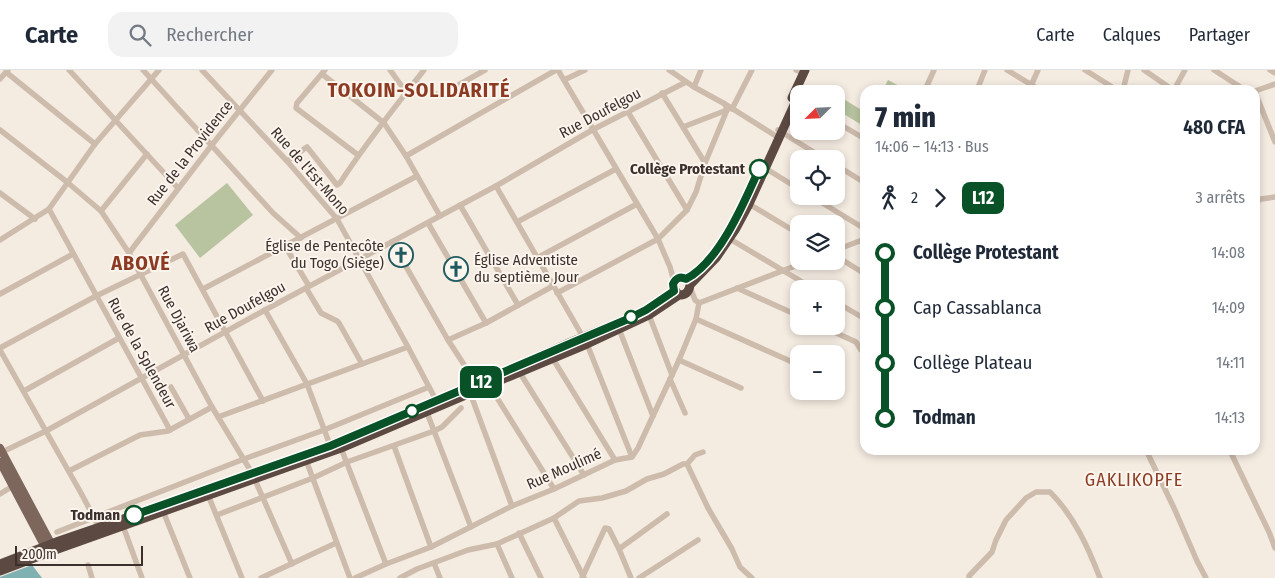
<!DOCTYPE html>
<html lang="fr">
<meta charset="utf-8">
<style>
:root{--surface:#fff;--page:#f2f2f3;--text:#1f2937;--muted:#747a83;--line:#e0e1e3}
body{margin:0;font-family:"Fira Sans Condensed",sans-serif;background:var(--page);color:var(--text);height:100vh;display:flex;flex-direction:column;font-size:19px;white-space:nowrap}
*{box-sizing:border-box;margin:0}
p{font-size:16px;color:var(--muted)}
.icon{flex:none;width:28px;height:28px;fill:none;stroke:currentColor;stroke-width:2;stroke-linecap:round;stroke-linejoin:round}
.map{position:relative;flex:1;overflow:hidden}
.side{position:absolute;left:860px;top:15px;width:400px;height:370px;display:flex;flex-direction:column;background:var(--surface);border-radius:15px;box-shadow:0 2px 8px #0003}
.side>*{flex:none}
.badge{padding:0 10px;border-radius:8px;font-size:18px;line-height:32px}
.needle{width:32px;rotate:246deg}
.controls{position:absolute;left:790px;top:15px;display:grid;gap:10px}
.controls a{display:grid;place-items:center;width:55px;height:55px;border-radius:10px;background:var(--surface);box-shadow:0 2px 8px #0003;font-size:25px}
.scale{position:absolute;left:15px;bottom:12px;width:128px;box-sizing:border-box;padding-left:5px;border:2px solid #3b302b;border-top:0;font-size:14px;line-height:18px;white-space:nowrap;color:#3b302b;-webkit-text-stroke:4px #fbf5ee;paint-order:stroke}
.map>.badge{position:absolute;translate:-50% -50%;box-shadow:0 0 0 2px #fff}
.legs{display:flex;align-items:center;gap:8px;height:55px;padding:0 15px;font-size:16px}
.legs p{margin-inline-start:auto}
.overview{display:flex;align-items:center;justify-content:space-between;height:85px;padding:0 15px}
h1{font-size:28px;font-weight:800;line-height:38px}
ul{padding:0 15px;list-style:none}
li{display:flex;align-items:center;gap:18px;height:55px;font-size:19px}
li i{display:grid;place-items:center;width:8px;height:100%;margin:0 6px;background:currentColor}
li i::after{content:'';width:12px;height:12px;margin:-6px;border:4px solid;border-radius:50%;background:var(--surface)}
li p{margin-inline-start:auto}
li:first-child i{background:linear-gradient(#0000 50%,currentColor 0)}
li:last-child i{background:linear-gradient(currentColor 50%,#0000 0)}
header{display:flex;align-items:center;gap:30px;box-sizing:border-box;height:70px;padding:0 25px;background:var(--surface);border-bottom:1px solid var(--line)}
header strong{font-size:24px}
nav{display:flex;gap:28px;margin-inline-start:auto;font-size:18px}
.search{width:350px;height:45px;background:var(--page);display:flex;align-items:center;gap:12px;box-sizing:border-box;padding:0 18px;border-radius:15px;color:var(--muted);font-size:19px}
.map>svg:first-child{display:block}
</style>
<header>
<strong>Carte</strong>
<div class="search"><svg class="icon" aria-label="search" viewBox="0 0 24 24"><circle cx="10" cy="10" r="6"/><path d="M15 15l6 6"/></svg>Rechercher</div>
<nav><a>Carte</a><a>Calques</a><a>Partager</a></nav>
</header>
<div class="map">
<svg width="1275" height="508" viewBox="0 0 1275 508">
<rect width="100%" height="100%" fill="#f4ebe1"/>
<g fill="#b8c4a0">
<path d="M888,10L907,20H883Z"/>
<path d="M845,30L865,42V47L860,54L839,41Z"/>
<path d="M227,113L253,145L200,188L175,155Z"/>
</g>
<path fill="#7fb0b2" d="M32,495L42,508H0V507Z"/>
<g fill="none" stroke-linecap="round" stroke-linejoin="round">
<g stroke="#cdbbac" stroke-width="5.5">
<path d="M69,0L178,118"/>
<path d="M143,0L273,143L301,168"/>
<path d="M202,0L287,91L337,149L408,277L437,332"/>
<path d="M325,0L297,33L296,38L358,85"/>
<path d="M390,0L406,22"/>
<path d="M558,0L658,169L670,197L674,211"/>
<path d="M669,0L694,17L725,34L779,68"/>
<path d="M796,0L803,3"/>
<path d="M1007,0L1040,20"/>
<path d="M1085,0L1117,20"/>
<path d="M1144,0L1173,20"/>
<path d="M1214,0L1245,20"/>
<path d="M1270,0L1275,3"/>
<path d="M6,2L95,74"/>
<path d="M322,4L384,53L406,86L440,146"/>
<path d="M0,9L8,0"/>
<path d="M564,10L585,0"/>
<path d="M415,12L439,26L485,0"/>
<path d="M694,17L701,0"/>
<path d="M925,20L934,0"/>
<path d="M977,20L985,0"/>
<path d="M1029,20L1038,0"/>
<path d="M1123,20L1128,0"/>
<path d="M1174,20L1185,0"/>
<path d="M1255,21L1275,14"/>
<path d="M1255,22L1275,72"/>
<path d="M662,23L705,93"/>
<path d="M732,39L752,0"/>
<path d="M628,42L687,140"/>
<path d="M836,52L865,69"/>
<path d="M683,57L727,40"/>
<path d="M0,60L67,112L101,141L129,183L212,337L252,403L292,494"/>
<path d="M778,60L825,89"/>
<path d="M406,86L556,0"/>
<path d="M287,91L307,77L337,115L340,113C365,74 395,37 424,0"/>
<path d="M836,95L865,113"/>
<path d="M765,98L799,119"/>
<path d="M496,116L587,274L632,387"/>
<path d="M0,123L35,149"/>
<path d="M811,126L865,159"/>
<path d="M1255,133L1261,129L1275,127"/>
<path d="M749,134L799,164"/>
<path d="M460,135L518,235"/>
<path d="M49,139L170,360"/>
<path d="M101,141L147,84"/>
<path d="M517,152L616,99"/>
<path d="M428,153L486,253"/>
<path d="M730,169L814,219"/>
<path d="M0,170L49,139L95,74L159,0"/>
<path d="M392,172L448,270L476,313"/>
<path d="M285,176L309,216"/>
<path d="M836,180L865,169"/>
<path d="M129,183L211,76L272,0"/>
<path d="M836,186L865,204"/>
<path d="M537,188L637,134"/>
<path d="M690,217L695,230L699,233"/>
<path d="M306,218L321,243L337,251L339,253L362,294"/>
<path d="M737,218L799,246"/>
<path d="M203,219L417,106"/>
<path d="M557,223L658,169L687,140L696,122L705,93L727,40L725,34"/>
<path d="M0,224L73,184"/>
<path d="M836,232L865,249"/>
<path d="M699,233L808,191"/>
<path d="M265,240L307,314L330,375"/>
<path d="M649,245L672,305"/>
<path d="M696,249L799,295"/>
<path d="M821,256L856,272L861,280L865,281"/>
<path d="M619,259L653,346"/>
<path d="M448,270L486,253L553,216"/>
<path d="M0,278L96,226L183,184L263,331"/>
<path d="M0,280L81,423L99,457"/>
<path d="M553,289L615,390"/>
<path d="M679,290L741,318"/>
<path d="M520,303L584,405"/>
<path d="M670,309L685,343"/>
<path d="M489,315L554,419"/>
<path d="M171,317L189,349"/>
<path d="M24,321L119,268"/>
<path d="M472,322V328L512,436"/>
<path d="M426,340L471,457"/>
<path d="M218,347L408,277"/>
<path d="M394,376L431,477"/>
<path d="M341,378L386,494"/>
<path d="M1146,380L1174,438L1197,491L1206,508"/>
<path d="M0,383L46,361L265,240L440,146L496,116L594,59L686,12"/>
<path d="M1232,385L1269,462L1275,478"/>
<path d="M306,390L350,508"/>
<path d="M687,394L695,385L703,382"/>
<path d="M69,401L140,365L168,361L212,337"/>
<path d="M0,424L13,416"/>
<path d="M208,425L242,508"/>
<path d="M163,441L190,508"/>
<path d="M217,445L313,408L347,392L434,361L442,357L461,338"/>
<path d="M554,448L584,508"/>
<path d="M123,456L142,508"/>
<path d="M57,462L244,389L324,360L429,317"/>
<path d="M519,463L541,508"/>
<path d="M497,474L512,508"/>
<path d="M619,479L667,444"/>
<path d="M434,493L440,508"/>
<path d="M88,495L92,508"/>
<path d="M261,508L336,473"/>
<path d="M355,508L386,494L431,477L512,436L554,419L615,390L632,387L638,378L679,290L696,249L699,233"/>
<path d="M400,508L417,499L468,480L497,474L554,448L579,431L602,428L626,421L647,409L664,404L683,394H687L708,438L732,479L740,497L752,508"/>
<path d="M582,508L605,458L609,459L619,479L631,508"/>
<path d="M639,508L698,470"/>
<path d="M969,508V506L992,482L996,470L1006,450L1026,428L1036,422H1050C1074,446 1088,477 1100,508"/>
</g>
<g stroke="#7d675c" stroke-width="8">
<path d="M0,378L53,477"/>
<path d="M0,392L47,481"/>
</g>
<g stroke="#5c4a42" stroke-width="9">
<path d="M792,28L805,0"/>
<path d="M677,223L673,217L674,211L680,208L686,209"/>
<path d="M320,379C346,370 372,358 398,347C453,324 507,301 562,276C600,259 641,247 674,221"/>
<path d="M0,494L59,471L167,434"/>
<path d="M0,501L55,480L341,378L489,315L587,274L649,245L679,225C686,225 689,222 690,215L716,188L735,160L749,134L799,24"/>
</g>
</g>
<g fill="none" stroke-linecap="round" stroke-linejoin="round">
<defs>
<path id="line-1" d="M134,445L330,376L628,249L646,240L674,221L673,214C676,208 680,206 686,209C719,192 744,133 759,99"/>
</defs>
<use href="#line-1" stroke="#fff" stroke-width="11"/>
<use href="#line-1" stroke="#095228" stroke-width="8"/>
</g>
<defs>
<symbol id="church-ring" viewBox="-11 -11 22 22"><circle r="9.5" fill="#fbf5ee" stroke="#1f5a5e" stroke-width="1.5"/><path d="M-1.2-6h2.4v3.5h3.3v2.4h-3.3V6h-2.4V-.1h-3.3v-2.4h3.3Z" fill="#1f5a5e"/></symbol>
</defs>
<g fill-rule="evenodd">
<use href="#church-ring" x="387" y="171" width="28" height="28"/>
<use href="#church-ring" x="442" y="185" width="28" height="28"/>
</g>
<g fill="#fff" stroke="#095228" stroke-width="2.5">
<circle cx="759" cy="99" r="9"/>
<circle cx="631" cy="247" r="6"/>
<circle cx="412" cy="341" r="6"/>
<circle cx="134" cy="445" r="9"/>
</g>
<g text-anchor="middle" stroke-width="4" stroke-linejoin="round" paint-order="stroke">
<g font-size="15" fill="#3b302b" stroke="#fbf5ee">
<text transform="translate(600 43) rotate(-28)" y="5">Rue Doufelgou</text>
<text transform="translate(190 83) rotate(-52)" y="5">Rue de la Providence</text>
<text transform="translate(310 101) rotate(49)" y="5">Rue de l'Est-Mono</text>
<text transform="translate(245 237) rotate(-29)" y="5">Rue Doufelgou</text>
<text transform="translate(179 249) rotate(62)" y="5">Rue Djariwa</text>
<text transform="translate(142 283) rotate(61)" y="5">Rue de la Splendeur</text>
<text transform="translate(564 399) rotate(-24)" y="5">Rue Moulimé</text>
</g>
<g font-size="15" font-weight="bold" fill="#3b302b" stroke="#fbf5ee" text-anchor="end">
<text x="745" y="104">Collège Protestant</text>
<text x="120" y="450">Todman</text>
</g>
<g font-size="15" fill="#3b302b" stroke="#fbf5ee" text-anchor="end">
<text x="384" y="181">Église de Pentecôte<tspan x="384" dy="17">du Togo (Siège)</tspan></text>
<text x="474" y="195" text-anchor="start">Église Adventiste<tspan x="474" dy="17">du septième Jour</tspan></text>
</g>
<g font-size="18" letter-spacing="1" fill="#8c3b22" stroke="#fbf5ee">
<text x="1134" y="416">GAKLIKOPFE</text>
</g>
<g font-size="20" font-weight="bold" letter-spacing="1" fill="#8c3b22" stroke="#fbf5ee">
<text x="419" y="27">TOKOIN-SOLIDARITÉ</text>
<text x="141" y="200">ABOVÉ</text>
</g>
</g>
</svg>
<div class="controls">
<a><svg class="needle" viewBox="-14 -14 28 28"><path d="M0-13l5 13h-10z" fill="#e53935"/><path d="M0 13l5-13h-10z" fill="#747a83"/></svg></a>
<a><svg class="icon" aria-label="locate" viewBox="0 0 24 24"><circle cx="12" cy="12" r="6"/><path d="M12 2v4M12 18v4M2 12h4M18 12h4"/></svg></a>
<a><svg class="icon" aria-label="layers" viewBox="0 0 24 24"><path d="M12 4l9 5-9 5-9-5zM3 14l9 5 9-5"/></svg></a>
<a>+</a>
<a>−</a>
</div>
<div class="scale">200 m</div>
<b class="badge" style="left:481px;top:312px;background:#095228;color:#fff">L12</b>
<section class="side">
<div class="overview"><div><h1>7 min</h1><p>14:06 – 14:13 · Bus</p></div><b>480 CFA</b></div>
<div class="legs"><svg class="icon" aria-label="walk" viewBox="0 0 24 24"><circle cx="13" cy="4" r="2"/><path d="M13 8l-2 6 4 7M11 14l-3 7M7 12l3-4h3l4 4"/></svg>2<svg class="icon" aria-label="forward" viewBox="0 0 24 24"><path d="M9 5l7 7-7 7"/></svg><b class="badge" style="background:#095228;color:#fff">L12</b><p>3 arrêts</p></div>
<ul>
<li><i style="color:#095228"></i><b>Collège Protestant</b><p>14:08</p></li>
<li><i style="color:#095228"></i><span>Cap Cassablanca</span><p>14:09</p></li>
<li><i style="color:#095228"></i><span>Collège Plateau</span><p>14:11</p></li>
<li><i style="color:#095228"></i><b>Todman</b><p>14:13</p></li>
</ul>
</section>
</div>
